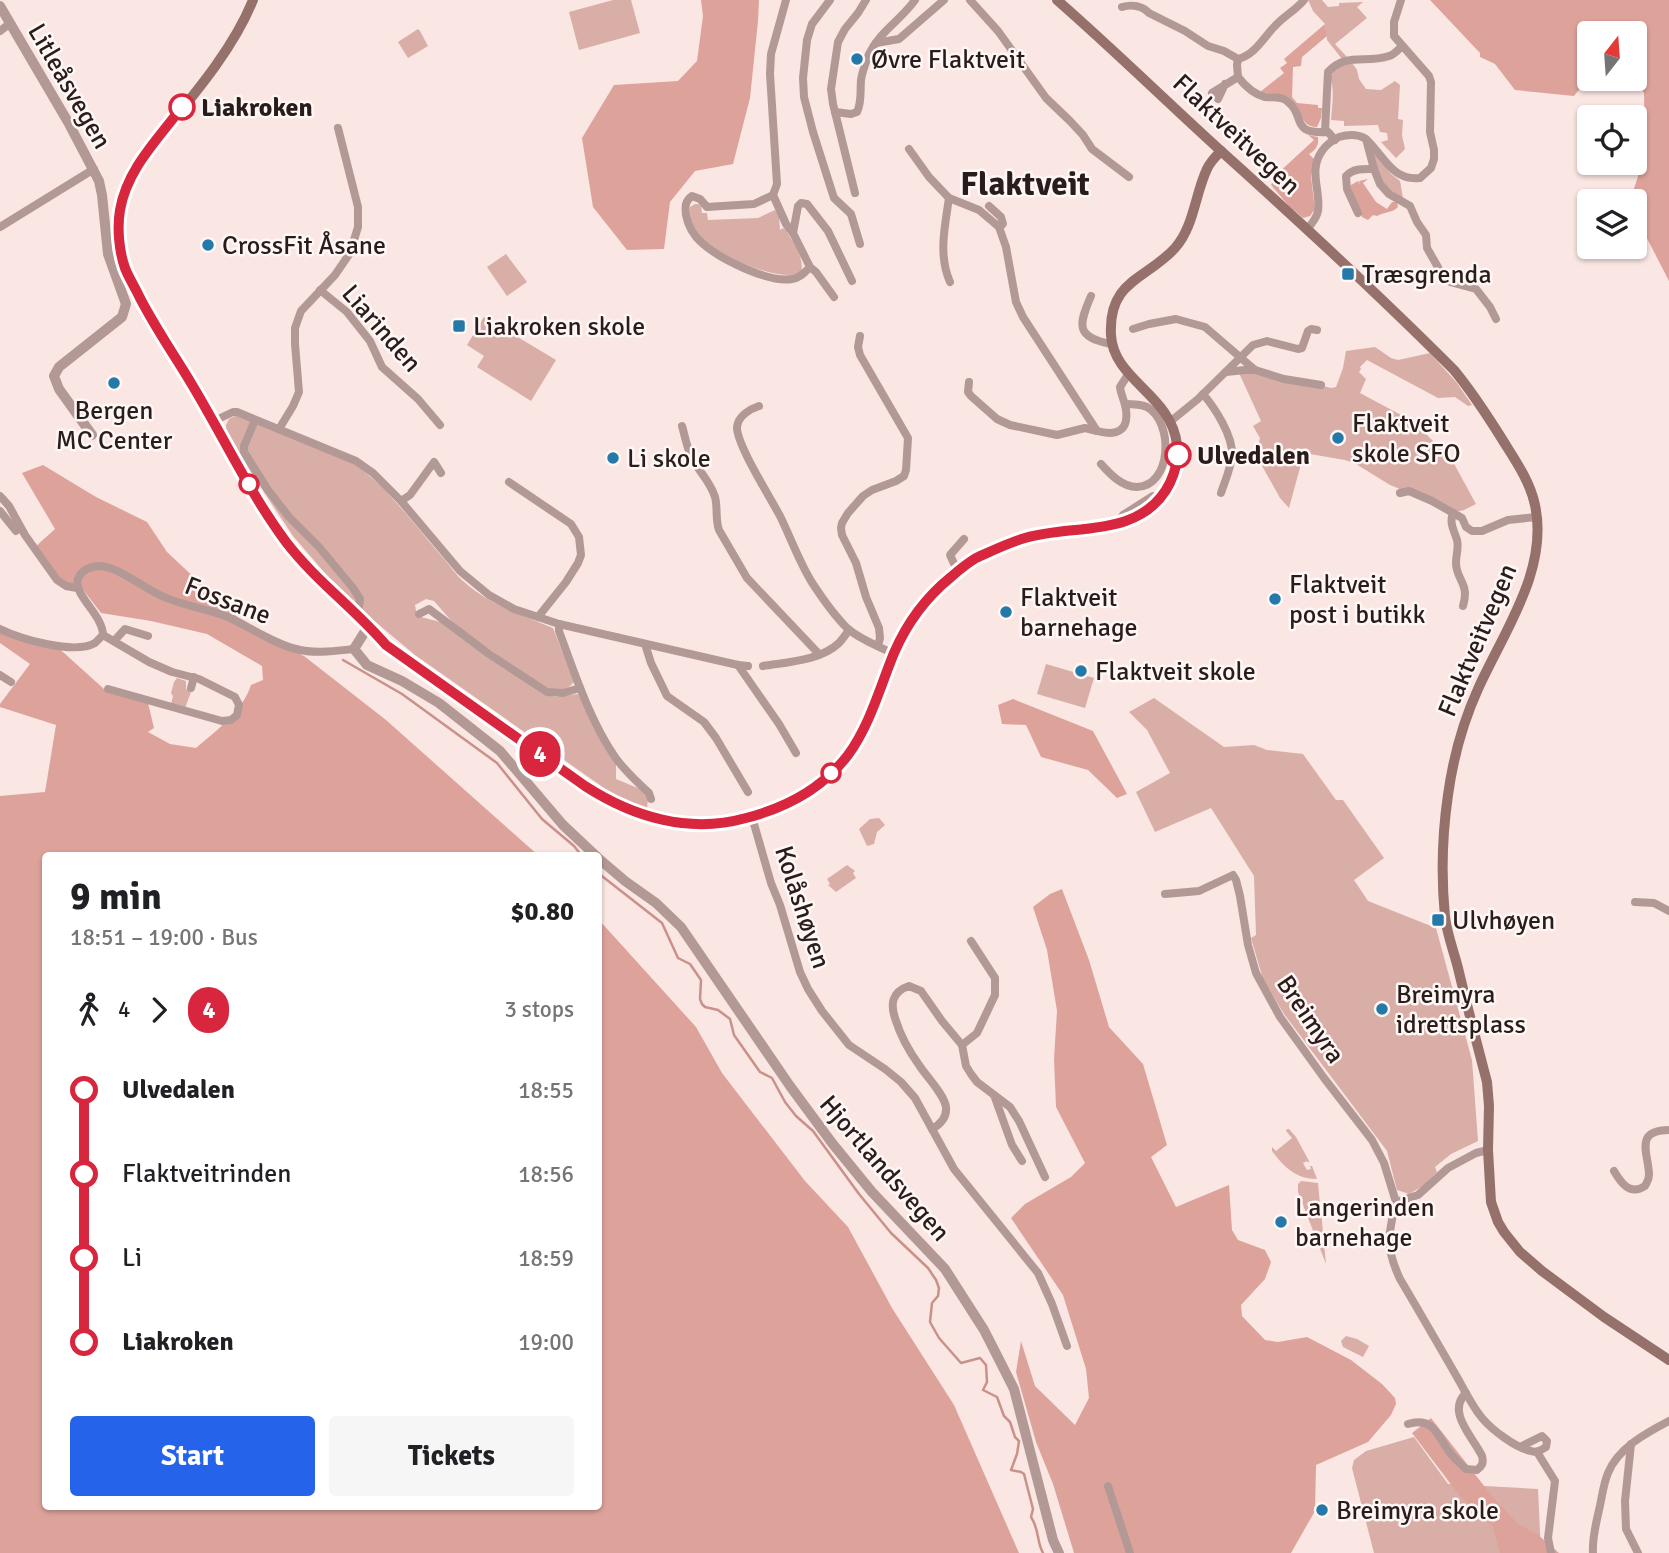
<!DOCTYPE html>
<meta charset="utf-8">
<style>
:root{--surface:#fff;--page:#f6f6f6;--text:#202124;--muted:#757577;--accent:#2563eb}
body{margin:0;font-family:Signika,sans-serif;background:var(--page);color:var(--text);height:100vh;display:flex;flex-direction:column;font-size:26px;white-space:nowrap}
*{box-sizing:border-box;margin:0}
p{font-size:23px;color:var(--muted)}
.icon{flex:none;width:38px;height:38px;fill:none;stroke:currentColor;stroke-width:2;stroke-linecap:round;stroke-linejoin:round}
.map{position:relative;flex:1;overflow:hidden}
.drawer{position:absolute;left:42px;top:852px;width:560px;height:658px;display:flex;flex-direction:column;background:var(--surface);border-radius:7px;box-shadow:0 2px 5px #0004}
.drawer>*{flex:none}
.badge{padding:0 14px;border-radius:23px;font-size:24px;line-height:46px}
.needle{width:46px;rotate:17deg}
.buttons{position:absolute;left:1577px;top:21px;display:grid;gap:14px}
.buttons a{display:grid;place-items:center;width:70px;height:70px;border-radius:7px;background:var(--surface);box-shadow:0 2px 5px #0004;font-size:35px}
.map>.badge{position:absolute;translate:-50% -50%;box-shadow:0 0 0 4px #fff}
.legs{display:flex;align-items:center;gap:10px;height:77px;padding:0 28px;font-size:23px}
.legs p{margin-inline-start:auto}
.summary{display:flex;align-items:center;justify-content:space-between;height:119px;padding:0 28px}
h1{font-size:38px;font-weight:700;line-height:52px}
.cta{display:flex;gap:14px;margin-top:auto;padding:14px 28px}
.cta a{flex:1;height:80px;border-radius:7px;background:var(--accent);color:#fff;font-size:28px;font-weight:700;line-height:80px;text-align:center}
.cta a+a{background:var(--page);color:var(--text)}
ul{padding:0 28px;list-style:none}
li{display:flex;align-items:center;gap:24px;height:84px;font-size:26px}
li i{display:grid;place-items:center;width:10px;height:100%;margin:0 9px;background:currentColor}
li i::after{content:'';width:18px;height:18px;margin:-9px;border:5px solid;border-radius:50%;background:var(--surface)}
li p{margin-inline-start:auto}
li:first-child i{background:linear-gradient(#0000 50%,currentColor 0)}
li:last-child i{background:linear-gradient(currentColor 50%,#0000 0)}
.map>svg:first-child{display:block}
</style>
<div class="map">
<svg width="1669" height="1553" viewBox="0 0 1669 1553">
<rect width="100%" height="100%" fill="#fae6e2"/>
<g fill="#d9aea7">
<path d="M613,0H631L640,33L579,50L569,12Z"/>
<path d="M1308,0H1322L1328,7L1339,6V3L1363,2L1357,7L1367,18L1335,44L1347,57L1342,59L1327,40L1325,24L1313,11Z"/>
<path d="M418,29L420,31L428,46L408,58L398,42Z"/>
<path d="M1352,63L1357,70L1359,79L1366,89L1381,90L1395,81L1400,85L1398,119L1403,120L1402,135L1405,149L1396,158L1381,142L1388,140L1387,133L1380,132L1378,125L1344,126V121L1331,120C1332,106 1335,90 1330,77L1337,66Z"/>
<path d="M1372,149L1391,174L1400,181L1403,198C1380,187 1379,173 1372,149Z"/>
<path d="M695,204H698L701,206L702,213H707L708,220L758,218L775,210L779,216L780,230L783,228L786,230C793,243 805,258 801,273C778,283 710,253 696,233C692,226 689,215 690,207Z"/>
<path d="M506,254L527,282L507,296L487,267Z"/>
<path d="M484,317L556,360L531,401L477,367L484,356L467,345Z"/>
<path d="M1375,347L1391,358L1398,360L1430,353L1457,383L1472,405L1468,406L1455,397L1438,398L1367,360L1360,367L1361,369L1359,372L1366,379L1360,393L1414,422L1452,460L1476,504L1464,510L1456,512L1390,485L1356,464L1345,460L1304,453L1289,508L1280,498L1256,455L1260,438L1253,426L1261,421L1239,373L1256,369L1331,388L1336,387L1343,368L1346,351Z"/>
<path d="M237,415L352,463C385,483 419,531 445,560C451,567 456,575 463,581C488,604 522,615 553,628L574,682C563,694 555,693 541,686L455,625L434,601L426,599L415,605L417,616L444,623L544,694L556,697L578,694L616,764V779L640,789L648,798L647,809L614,795L415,655L366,614L330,579L293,536L246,465L226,432V425L229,419Z"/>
<path d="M1046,664L1094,678L1085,708L1037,694Z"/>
<path d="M177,678L186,681V689L191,692L185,708L171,704L173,696L171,693L174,682Z"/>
<path d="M1154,698L1224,747L1254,745L1267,750L1303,754L1336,800H1343L1384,858L1354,880L1368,901L1436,928L1472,1060L1478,1141L1451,1154L1435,1167L1437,1172L1423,1186L1409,1194L1397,1190L1387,1151L1284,1014L1263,979L1251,938L1256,935L1254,876L1211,808L1155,832L1136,792L1170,773L1147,730L1129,712Z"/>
<path d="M879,818L885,825L877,832L874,844L867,846L859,829L870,819Z"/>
<path d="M847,865L855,871L853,873L856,878L836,892L828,885L830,884L827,879Z"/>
<path d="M1287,1129H1289L1296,1137L1309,1161L1308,1163L1307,1161L1303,1163L1307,1170L1311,1169L1310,1166H1312L1317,1179C1296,1179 1284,1167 1272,1151V1147L1276,1151L1292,1138L1286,1131Z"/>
<path d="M1301,1181L1318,1183L1320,1205L1315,1206L1316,1213H1320V1210L1321,1211L1326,1264L1298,1192V1184Z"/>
<path d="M1346,1336L1357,1339L1369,1346L1363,1357L1343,1347L1341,1341Z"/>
<path d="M1414,1437L1448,1484L1538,1489L1541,1553H1374L1352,1468L1354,1460L1366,1451Z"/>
</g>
<g fill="#dda39b">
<path d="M701,0H759L758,21L750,98L733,164L695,171L670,202L664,249L627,250L593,207L582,138L614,85L678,81L697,61L703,16Z"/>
<path d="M1430,0H1669V281L1635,215L1634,201H1630L1645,155L1644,93L1635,78L1634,33H1589V77L1574,96L1515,90L1495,64L1480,57V53Z"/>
<path d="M1325,24L1327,36L1302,57L1301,66L1293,67L1292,97L1297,103L1318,105V108H1322L1321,118L1317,127C1298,127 1302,105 1288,97C1280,93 1268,94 1260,92L1284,73L1280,68L1287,63L1284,59Z"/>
<path d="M1308,135L1318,137C1319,145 1316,150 1309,154L1314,159L1311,177L1315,209L1310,216L1303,218L1288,205L1271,185L1276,175L1314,140Z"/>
<path d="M1368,179L1363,183L1376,202L1387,209L1392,202H1397L1398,207C1392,213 1384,212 1377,216L1373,215L1368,220L1362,217L1349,189L1351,188V185L1358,181L1360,185L1359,181Z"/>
<path d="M43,465L96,497L147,522L167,552L231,612L263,636L304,656L386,720L539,856H46V1507H598L599,920L696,1027L722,1073L805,1181L848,1227L892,1308L954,1405L1019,1553H0V796L45,792L56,725L0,707V704L30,664L0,643V628L53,643L104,689L148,703L154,728L148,732L170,744L196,748C218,729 242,712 251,685L263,680L262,666L207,634L151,621L101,613L81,587L60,584L34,548L55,529L22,473Z"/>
<path d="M1013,699L1093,731L1127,794L1117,798L1088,770L1041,757L1026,725L1002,724L998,705Z"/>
<path d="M1062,889L1089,960L1109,1027L1143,1064L1167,1145L1151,1157L1176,1207L1229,1185L1232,1230L1238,1240L1265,1250L1271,1262L1265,1279L1241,1305L1242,1316L1265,1340L1278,1342L1307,1337L1351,1360L1382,1384L1395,1398L1396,1404L1391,1415L1368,1442L1316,1465L1315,1511L1291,1553H1074L1053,1484L1036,1442L1016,1372L1021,1341L1035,1386L1075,1425L1089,1398L1086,1369L1063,1295L1011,1218L1025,1204L1071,1177L1085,1163L1056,1107L1054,1059L1057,1011L1047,950L1033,907L1050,894Z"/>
<path d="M1431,1418L1492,1496L1518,1524L1537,1534L1559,1553H1500L1492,1525L1459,1495L1412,1433Z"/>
</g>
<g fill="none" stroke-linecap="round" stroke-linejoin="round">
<g stroke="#c99189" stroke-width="2.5">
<path d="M343,660L402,694L497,763L542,819L574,846L582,856"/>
<path d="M598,873L662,923L678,958L690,964L701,980L700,999L702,1004L705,1007L718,1010L730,1019L734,1035L760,1072L772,1078L785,1102L796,1116L813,1131L859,1194L891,1233L928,1268L936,1280L939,1288L938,1296L932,1303L930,1322L939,1338L961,1363L980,1358L986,1365L987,1382L983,1390L997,1397L1004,1416L1010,1422L1015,1437L1019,1441L1017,1454L1011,1470L1021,1472L1024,1474L1033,1509L1031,1517C1040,1531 1036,1540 1043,1553"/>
</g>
<g stroke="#b39995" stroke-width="8">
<path d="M786,0L771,54L770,74L777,184L773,195L786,224L793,233L810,267L816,272L834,297"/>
<path d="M830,0L812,24L807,40L803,78L804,97L813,132L834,198L851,214L860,244"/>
<path d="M970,0L998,31L1046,98L1070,121L1083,135L1092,149L1129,177"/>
<path d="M1122,7C1132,4 1142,6 1149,13L1185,31L1208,46L1224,51L1238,59C1255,55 1264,37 1275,26C1284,16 1296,10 1304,0"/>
<path d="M0,31L9,24"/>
<path d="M876,43L899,39L944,0"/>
<path d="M1238,77C1245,86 1253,94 1265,97C1273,98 1281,96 1287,101C1307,116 1288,134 1328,132L1335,140"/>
<path d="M1225,84L1218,99L1212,93L1238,77L1237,65L1238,59"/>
<path d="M835,112L851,114L857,112C862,102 860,91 861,80C862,72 866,62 869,54C880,31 901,20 915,0"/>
<path d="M1325,131L1328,72C1346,52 1366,64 1389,56C1394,55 1398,50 1402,46"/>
<path d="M1368,141C1385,158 1393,181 1420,178L1431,168L1434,159V150L1430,132L1431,82L1429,76L1394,36V22L1401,0"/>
<path d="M909,149L929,177L949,198L979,210L999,227L1006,247L1016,302L1023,317L1097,431C1115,436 1129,432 1126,410C1125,402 1121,395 1120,387L1129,373"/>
<path d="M855,193L833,104L831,89L838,42L845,29L858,13L866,0"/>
<path d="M773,195L754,204L707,207L700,199L692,196C685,201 685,206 686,215C688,226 694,236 702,243C720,259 768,283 792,279C800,278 805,272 810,267"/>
<path d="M949,198C945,226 938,255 950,282"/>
<path d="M989,206L1001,217L1003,224L999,227"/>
<path d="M1358,213L1347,189L1346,176C1354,168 1363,169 1374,169"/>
<path d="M0,227L94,169"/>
<path d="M1307,230C1311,224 1317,218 1318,211C1321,190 1308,171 1322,151C1326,145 1333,140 1339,137C1349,134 1358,134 1366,139L1374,169L1380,184L1389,194L1410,206L1417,222L1426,235L1427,248L1439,269L1450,282L1476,289L1490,307L1496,319"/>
<path d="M793,233L798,206L801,203L807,204L828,231L852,281"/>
<path d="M320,290L347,312L370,341L382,367L418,399L440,425"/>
<path d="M1091,296C1078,326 1076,337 1111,344"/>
<path d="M1133,329L1149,324L1176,319L1205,327L1255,370L1284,379L1321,385"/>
<path d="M860,336L858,347L860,355L908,438L906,470L904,476L896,481L872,490L863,496L848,513L842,523L841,528L842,535L856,563L866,597L879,628L880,638L878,646"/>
<path d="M1226,372L1245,370H1255"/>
<path d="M969,382L968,392L971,396L997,419L1010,425L1057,435L1085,428L1097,431"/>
<path d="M1203,394C1215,408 1233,436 1232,455C1231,468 1225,481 1221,493"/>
<path d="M759,406C750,409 738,416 737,427C736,444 772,500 781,518C791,539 799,561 811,581C822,598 833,614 847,628C860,640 879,646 894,654"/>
<path d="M255,420L244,446V452L268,490L289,517L319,547L353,588L360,599L359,607"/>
<path d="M214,421L233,412H237L356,461L373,473L401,501L460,571L489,595L514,609L559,624L738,665L748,666"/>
<path d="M1171,421L1198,399L1253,345L1267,341L1298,349L1302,348L1308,331L1311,329L1317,330"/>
<path d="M682,426C685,436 687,449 692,458C699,472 710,481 715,497C718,508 715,519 719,530L747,578L819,654"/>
<path d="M279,429L293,406L299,392L295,344V328L301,311L335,275L350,253L358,227V207L338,128"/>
<path d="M1101,464C1110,474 1122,487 1137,487C1172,486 1174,422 1147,407C1140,404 1132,404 1125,404"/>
<path d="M509,482L571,524L579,537L581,555L578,563L566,582L538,617"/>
<path d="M1400,493L1409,491L1432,501L1462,518L1466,527L1472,531H1482L1508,520L1537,517"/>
<path d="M0,496L9,506L25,535L57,580L66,586L77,588"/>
<path d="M401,501L410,495L434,462L441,473"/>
<path d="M0,511L16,531"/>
<path d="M1453,513C1449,523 1454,530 1457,540C1459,548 1456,554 1456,563C1456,580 1470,583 1463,606"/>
<path d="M1117,524L1123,515L1153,496L1160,500"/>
<path d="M958,572L950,555L964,539"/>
<path d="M419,614L429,609L489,654L547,692L563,693L580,688"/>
<path d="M559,624V631C574,672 590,721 615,757C624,770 637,782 649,793L651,799"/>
<path d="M0,629C21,639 74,655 95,643C96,642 102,636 103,635C103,615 73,595 78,579C81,570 91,566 100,566C119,567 143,588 162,596C183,606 206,608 228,617C250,627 272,643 296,649C315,654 335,651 354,649"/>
<path d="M103,635L149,662L172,672L199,679L235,697L239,705L237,715L231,720L222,721L108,689"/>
<path d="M114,641L125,629L148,636"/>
<path d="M645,644L651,663L667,696L704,722L716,738L748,792"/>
<path d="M738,665L779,724L796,753"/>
<path d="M763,666C787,662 820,661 839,643C842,640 846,634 849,630"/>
<path d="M0,675L11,682"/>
<path d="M191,688L194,677"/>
<path d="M752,817L771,883L780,905L800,972L808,989L822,1011L849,1045L885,1069L901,1082L915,1098L954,1169L1038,1273L1052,1304L1067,1346"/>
<path d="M1165,894L1199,891L1233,875L1236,880L1240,896L1248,945L1256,973L1280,1017L1324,1078L1372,1140L1384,1163L1396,1202L1418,1195L1448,1168L1476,1153L1488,1150"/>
<path d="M1635,902L1654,903L1669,911"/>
<path d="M962,1045L977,1033L995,995V978L971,941"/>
<path d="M994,1095L1012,1145L1022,1161"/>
<path d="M932,1129C941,1124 947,1117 946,1107C944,1094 926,1076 919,1065C909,1051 901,1037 896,1021C890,1005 891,992 909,986L921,991L942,1021L962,1045L966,1066L971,1074L977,1082L1010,1107L1019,1121L1045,1177"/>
<path d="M1614,1171C1621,1183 1630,1196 1645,1186C1647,1182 1649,1180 1649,1175C1649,1155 1633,1130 1669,1130"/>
<path d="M1396,1202C1388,1235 1385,1247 1400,1279C1419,1311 1438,1344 1457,1377C1465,1391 1472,1406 1482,1418C1492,1430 1516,1448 1531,1451C1537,1453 1541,1450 1546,1447L1547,1441L1542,1436L1520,1447"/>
<path d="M1408,1424C1433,1416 1438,1436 1450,1453C1455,1459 1460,1464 1466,1469L1477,1470C1482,1466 1484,1463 1482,1456C1473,1437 1446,1412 1466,1393"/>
<path d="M1631,1444L1625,1501L1626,1529L1638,1553"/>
<path d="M1537,1452L1555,1481L1548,1538L1551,1553"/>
<path d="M1108,1486L1130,1553"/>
<path d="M1593,1553C1592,1538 1596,1524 1599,1510C1602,1498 1603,1485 1608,1473C1618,1448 1646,1433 1669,1421"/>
</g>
<g stroke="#b39995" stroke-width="10">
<path d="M0,6L68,122L99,181L102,195L108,254L126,304L122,317L59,367L54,376L59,389L92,435"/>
<path d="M369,625L354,649L367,665L402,681L439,703L500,751L563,825L596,856"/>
<path d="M598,858L625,881L656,903L681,927L790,1086L832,1143L872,1192L945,1269L984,1330L1014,1389L1053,1540L1059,1553"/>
</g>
<g stroke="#96716c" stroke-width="10">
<path d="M253,0C231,55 184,106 147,152C140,162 132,172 127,183C116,209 117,241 125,267C127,275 132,283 136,291C153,324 174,355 193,387C230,448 263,523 313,575C336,599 363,619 386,645L585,786C604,798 624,809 646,816C714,838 806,813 848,754C870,725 880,689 894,655C909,619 933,590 963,566C976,555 1010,542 1026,537C1080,523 1143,540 1172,478C1177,468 1179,456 1177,445C1172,395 1113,380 1111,335C1108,280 1146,280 1175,248C1194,227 1195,194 1207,169C1210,162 1216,156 1221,151"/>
<path d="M1057,0C1113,49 1166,101 1221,151C1300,222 1378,294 1454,370C1472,392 1487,415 1502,439C1515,460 1530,481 1535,505C1549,570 1504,631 1478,689C1463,722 1453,759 1448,795C1442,836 1441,876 1445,917C1447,934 1454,952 1458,968C1467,1006 1477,1044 1487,1082L1489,1106L1488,1150L1491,1202L1498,1222L1504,1232L1520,1252L1542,1271L1604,1317L1669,1360"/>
</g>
</g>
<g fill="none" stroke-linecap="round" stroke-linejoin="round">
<defs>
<path id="line-1" d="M182,107C158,139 127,169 120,210C117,228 119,251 125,268C128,276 133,284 137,292C152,323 173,353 191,383C223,436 249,492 286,542C316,581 354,608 386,645L585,786C633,817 689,834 746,818C785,808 823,788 848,755C870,725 880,687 894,653C907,623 925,598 951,577C959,570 966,564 976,558C992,551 1008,543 1025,538C1072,524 1136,538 1166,490C1173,479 1176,469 1178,455"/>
</defs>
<use href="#line-1" stroke="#fff" stroke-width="16"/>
<use href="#line-1" stroke="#d7263d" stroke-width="10"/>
</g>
<g fill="#2479a9" stroke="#fef7f5" stroke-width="2.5">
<circle cx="857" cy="59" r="7"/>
<circle cx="208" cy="245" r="7"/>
<rect x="1341" y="267" width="14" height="14" rx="3.5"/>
<rect x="452" y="319" width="14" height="14" rx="3.5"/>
<circle cx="114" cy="383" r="7"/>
<circle cx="1338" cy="438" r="7"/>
<circle cx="613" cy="458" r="7"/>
<circle cx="1275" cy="599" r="7"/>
<circle cx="1006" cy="612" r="7"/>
<circle cx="1081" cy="671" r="7"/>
<rect x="1431" y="913" width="14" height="14" rx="3.5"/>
<circle cx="1382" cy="1009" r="7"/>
<circle cx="1281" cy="1222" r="7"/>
<circle cx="1322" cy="1510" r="7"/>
</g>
<g fill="#fff" stroke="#d7263d" stroke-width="3.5">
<circle cx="182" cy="107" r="12"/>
<circle cx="1178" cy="455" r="12"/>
<circle cx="249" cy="484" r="9"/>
<circle cx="831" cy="773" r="9"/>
</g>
<g text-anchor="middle" stroke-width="5" stroke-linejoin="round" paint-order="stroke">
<g font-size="26" fill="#291d1b" stroke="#fef7f5" text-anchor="start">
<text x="871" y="68">Øvre Flaktveit</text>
<text x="222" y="254">CrossFit Åsane</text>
<text x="1362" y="283">Træsgrenda</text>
<text x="473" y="335">Liakroken skole</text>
<text x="114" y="419" text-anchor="middle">Bergen<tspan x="114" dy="30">MC Center</tspan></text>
<text x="1352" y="432">Flaktveit<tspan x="1352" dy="30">skole SFO</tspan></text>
<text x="627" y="467">Li skole</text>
<text x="1289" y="593">Flaktveit<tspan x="1289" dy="30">post i butikk</tspan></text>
<text x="1020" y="606">Flaktveit<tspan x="1020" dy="30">barnehage</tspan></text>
<text x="1095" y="680">Flaktveit skole</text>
<text x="1452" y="929">Ulvhøyen</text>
<text x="1396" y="1003">Breimyra<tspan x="1396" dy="30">idrettsplass</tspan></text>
<text x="1295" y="1216">Langerinden<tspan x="1295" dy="30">barnehage</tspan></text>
<text x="1336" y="1519">Breimyra skole</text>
</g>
<g font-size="26" fill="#291d1b" stroke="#fef7f5">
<text transform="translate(70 86) rotate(60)" y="9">Litleåsvegen</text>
<text transform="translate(1237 134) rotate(43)" y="9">Flaktveitvegen</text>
<text transform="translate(382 328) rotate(49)" y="9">Liarinden</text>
<text transform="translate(228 600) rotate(21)" y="9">Fossane</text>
<text transform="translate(1477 640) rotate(-67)" y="9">Flaktveitvegen</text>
<text transform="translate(803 907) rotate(72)" y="9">Kolåshøyen</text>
<text transform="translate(1311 1019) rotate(56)" y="9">Breimyra</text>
<text transform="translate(885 1168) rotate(49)" y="9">Hjortlandsvegen</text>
</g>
<g font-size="26" font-weight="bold" fill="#291d1b" stroke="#fef7f5" text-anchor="start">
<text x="201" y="116">Liakroken</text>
<text x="1197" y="464">Ulvedalen</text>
</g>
<g font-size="33" font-weight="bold" fill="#291d1b" stroke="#fef7f5">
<text x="1025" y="195">Flaktveit</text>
</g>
</g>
</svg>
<div class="buttons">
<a><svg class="needle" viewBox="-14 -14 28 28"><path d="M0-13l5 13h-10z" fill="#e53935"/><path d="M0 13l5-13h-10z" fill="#757577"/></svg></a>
<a><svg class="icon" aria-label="locate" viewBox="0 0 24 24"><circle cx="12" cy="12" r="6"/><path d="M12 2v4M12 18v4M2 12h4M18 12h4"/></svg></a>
<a><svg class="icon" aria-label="layers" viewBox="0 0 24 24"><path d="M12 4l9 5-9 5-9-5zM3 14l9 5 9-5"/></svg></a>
</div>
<b class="badge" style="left:540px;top:754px;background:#d7263d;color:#fff">4</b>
<section class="drawer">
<div class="summary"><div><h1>9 min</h1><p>18:51 – 19:00 · Bus</p></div><b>$0.80</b></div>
<div class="legs"><svg class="icon" aria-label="walk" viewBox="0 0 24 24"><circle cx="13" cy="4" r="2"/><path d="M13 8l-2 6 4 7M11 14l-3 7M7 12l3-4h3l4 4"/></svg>4<svg class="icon" aria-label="forward" viewBox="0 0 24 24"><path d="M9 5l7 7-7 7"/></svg><b class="badge" style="background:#d7263d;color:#fff">4</b><p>3 stops</p></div>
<ul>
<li><i style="color:#d7263d"></i><b>Ulvedalen</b><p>18:55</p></li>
<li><i style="color:#d7263d"></i><span>Flaktveitrinden</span><p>18:56</p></li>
<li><i style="color:#d7263d"></i><span>Li</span><p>18:59</p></li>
<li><i style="color:#d7263d"></i><b>Liakroken</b><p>19:00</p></li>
</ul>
<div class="cta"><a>Start</a><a>Tickets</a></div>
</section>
</div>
